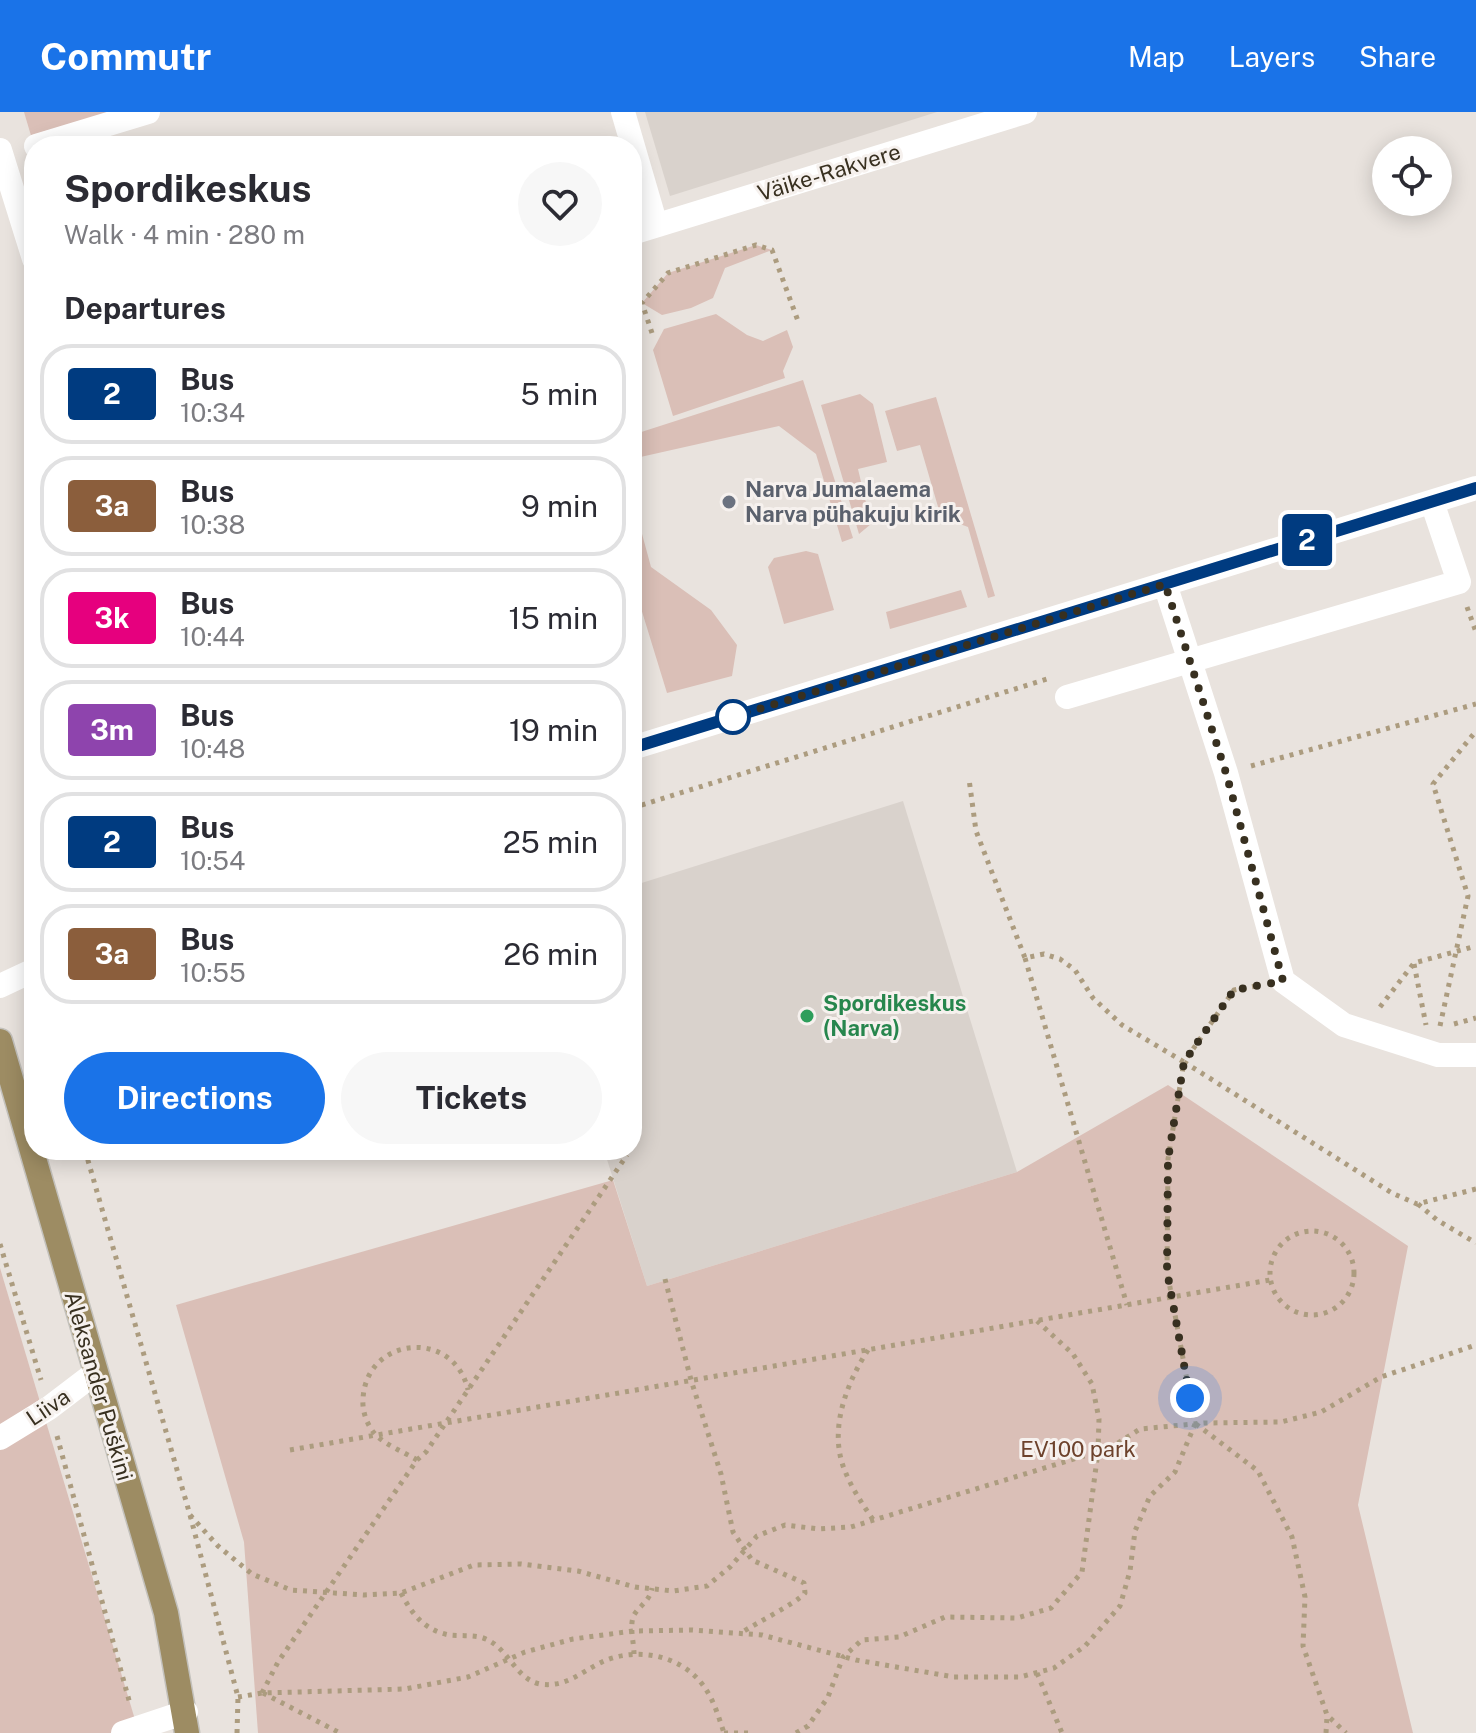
<!DOCTYPE html>
<meta charset="utf-8">
<style>
:root{--surface:#fff;--page:#f7f7f7;--text:#2b2b33;--muted:#7c7c81;--line:#e1e1e2;--accent:#1a73e8}
body{margin:0;font-family:"Public Sans",sans-serif;background:var(--page);color:var(--text);height:100vh;display:flex;flex-direction:column;font-size:30px;white-space:nowrap}
*{box-sizing:border-box;margin:0}
p{font-size:26px;color:var(--muted)}
.icon{flex:none;width:44px;height:44px;fill:none;stroke:currentColor;stroke-width:2;stroke-linecap:round;stroke-linejoin:round}
.map{position:relative;flex:1;overflow:hidden}
.sheet{position:absolute;left:24px;top:24px;width:618px;height:1024px;display:flex;flex-direction:column;background:var(--surface);border-radius:32px;box-shadow:0 4px 20px #0003}
.sheet>*{flex:none}
.badge{padding:0 16px;border-radius:6px;font-size:28px;line-height:52px}
.fabs{position:absolute;left:1372px;top:24px;display:grid;gap:16px}
.fabs a{display:grid;place-items:center;width:80px;height:80px;border-radius:50%;background:var(--surface);box-shadow:0 4px 20px #0003;font-size:40px}
.you{position:absolute;width:40px;height:40px;margin:-20px;border:6px solid #fff;border-radius:50%;background:#1a73e8;box-shadow:0 0 0 12px #1a73e833}
.map>.badge{position:absolute;translate:-50% -50%;box-shadow:0 0 0 4px #fff}
h2{padding:0 40px;font-size:30px;line-height:72px}
.round{display:grid;place-items:center;flex:none;width:84px;height:84px;border-radius:42px;background:var(--page)}
.summary{display:flex;align-items:center;justify-content:space-between;height:136px;padding:0 40px}
h1{font-size:38px;font-weight:700;line-height:60px}
.cta{display:flex;gap:16px;margin-top:auto;padding:16px 40px}
.cta a{flex:1;height:92px;border-radius:48px;background:var(--accent);color:#fff;font-size:32px;font-weight:700;line-height:92px;text-align:center}
.cta a+a{background:var(--page);color:var(--text)}
ul{padding:0;list-style:none}
li{display:flex;align-items:center;gap:24px;height:100px;margin:0 16px 12px;padding:0 24px;border:4px solid var(--line);border-radius:32px}
li div{flex:1}
li b{display:block;font-size:30px}
li em{font-style:normal}
li .badge{min-width:88px;font-weight:700;text-align:center}
header{display:flex;align-items:center;gap:48px;box-sizing:border-box;height:112px;padding:0 40px;background:var(--accent);color:#fff}
header strong{font-size:38px}
nav{display:flex;gap:44px;margin-inline-start:auto;font-size:28px}
.map>svg:first-child{display:block}
</style>
<header>
<strong>Commutr</strong>
<nav><a>Map</a><a>Layers</a><a>Share</a></nav>
</header>
<div class="map">
<svg width="1476" height="1621" viewBox="0 0 1476 1621">
<rect width="100%" height="100%" fill="#e9e3de"/>
<g fill="#d9d2cc">
<path d="M645,0H937L670,84Z"/>
<path d="M903,689L1017,1060L647,1174L604,1038H632V774Z"/>
</g>
<g fill="#dabfb7">
<path d="M24,0H119L32,27Z"/>
<path d="M756,133L772,138L725,156L713,186L691,196L662,203L642,191L668,161Z"/>
<path d="M716,202L747,223L763,229L787,218L793,235L783,259L785,266L673,304L653,238L664,217Z"/>
<path d="M803,268L853,426L842,430L816,342L779,314L636,346L632,354V323Z"/>
<path d="M860,282L873,292L887,350L858,357L871,412L859,422L821,293Z"/>
<path d="M936,285L995,484L988,486L968,415L941,405L920,333L897,339L885,299Z"/>
<path d="M632,385L651,455L711,498L737,533L732,564L667,581L632,467Z"/>
<path d="M806,439L818,442L834,498L784,512L768,455L774,446Z"/>
<path d="M961,478L967,495L890,517L886,500Z"/>
<path d="M1168,973L1408,1134L1358,1393L1413,1621H258L244,1430L176,1193L613,1068L647,1174L1017,1060Z"/>
<path d="M0,1156L139,1621H0Z"/>
</g>
<g fill="none" stroke-linecap="round" stroke-linejoin="round">
<defs>
<path id="major" d="M0,929L166,1501L187,1621"/>
</defs>
<use href="#major" stroke="#c3c1bc" stroke-width="27"/>
<g stroke="#ac9c7f" stroke-width="5" stroke-dasharray="4 6" stroke-linecap="butt">
<path d="M652,221L642,191L668,161L756,133L772,138L798,209"/>
<path d="M632,370L637,371"/>
<path d="M1467,495L1476,520"/>
<path d="M1251,654L1476,592"/>
<path d="M632,696L1047,567"/>
<path d="M1025,846L1127,1193"/>
<path d="M1414,852L1426,913"/>
<path d="M1256,874L1234,878L1184,950L1392,1081L1417,1092L1476,1077"/>
<path d="M28,891L32,902L29,915"/>
<path d="M1380,895L1414,851L1476,834"/>
<path d="M1454,912L1476,906"/>
<path d="M1440,914L1468,784L1433,672L1476,619"/>
<path d="M85,1038L190,1403L238,1585L237,1621"/>
<path d="M1418,1092L1437,1108L1476,1131"/>
<circle cx="1312" cy="1161" r="42"/>
<path d="M0,1132L41,1268"/>
<path d="M665,1167L691,1268L721,1362L733,1420L752,1448L804,1471L805,1481C795,1492 756,1511 741,1521"/>
<path d="M868,1238C846,1272 828,1319 845,1359C852,1377 863,1393 874,1409"/>
<path d="M1196,1312L1258,1359L1292,1425L1305,1485L1303,1534L1327,1603L1346,1621"/>
<path d="M57,1324L130,1592"/>
<path d="M290,1338L1270,1168"/>
<path d="M417,1348C404,1340 385,1333 375,1322C367,1313 362,1299 363,1287C366,1224 454,1216 468,1278"/>
<path d="M190,1403L218,1434L252,1462L291,1478L364,1483L401,1481L474,1453L521,1452L578,1459L635,1475L673,1479L707,1474L730,1455L757,1424L785,1413L819,1417L851,1415L1110,1336L1140,1317L1204,1311L1281,1310L1321,1300L1381,1265L1476,1233"/>
<path d="M401,1481C412,1502 424,1518 449,1523C459,1524 470,1523 480,1525C508,1532 514,1567 540,1572C565,1576 581,1560 602,1550C637,1534 683,1543 705,1576C714,1589 719,1606 724,1621"/>
<path d="M634,1542C634,1531 629,1513 634,1503C640,1493 650,1489 652,1476"/>
<path d="M1037,1561L1062,1621"/>
<path d="M262,1581L278,1550L417,1348L426,1340L627,1043"/>
<path d="M263,1581L340,1621"/>
<path d="M238,1585L262,1581L405,1577L468,1565L525,1540L573,1527L633,1519L692,1518L762,1523L856,1548L954,1565H1020L1054,1556L1085,1534L1120,1494L1130,1459L1135,1419L1150,1384L1175,1360L1195,1312L1167,1159L1168,1047L1184,950L1122,913L1093,886L1075,858L1060,847L1044,842L1025,846L976,719L969,667"/>
<path d="M724,1621H753"/>
<path d="M796,1621L808,1614L828,1585L843,1545L862,1528L899,1525L945,1505L1017,1506L1051,1496L1082,1460L1098,1340L1099,1307L1092,1272L1073,1242L1037,1209"/>
<path d="M1326,1621L1327,1604"/>
</g>
<g stroke="#fff" stroke-width="24">
<path d="M623,0L656,113"/>
<path d="M36,34L148,0"/>
<path d="M0,38L34,147"/>
<path d="M632,121L1025,0"/>
<path d="M1165,472L1226,661L1283,869L1344,913L1438,943H1476"/>
<path d="M1067,585L1459,470L1432,390"/>
<path d="M632,636L1476,376"/>
<path d="M0,874L34,858"/>
<path d="M0,1326L49,1296L95,1261"/>
<path d="M123,1621L186,1600"/>
</g>
<use href="#major" stroke="#9d8c63" stroke-width="24"/>
</g>
<g fill="none" stroke-linecap="round" stroke-linejoin="round">
<defs>
<path id="line" d="M632,636L1476,376"/>
</defs>
<use href="#line" stroke="#fff" stroke-width="18"/>
<use href="#line" stroke="#003b80" stroke-width="12"/>
<path stroke="#383020" stroke-width="8" stroke-dasharray="0 14.4" d="M733,605L1165,472L1226,661L1283,869L1234,878L1184,950L1168,1047L1167,1159L1190,1286"/>
</g>
<circle fill="#6b7280" stroke="#f6f1ee" stroke-width="3" cx="729" cy="390" r="8"/>
<circle fill="#fff" stroke="#003b80" stroke-width="4" cx="733" cy="605" r="16"/>
<circle fill="#2e9e5b" stroke="#f6f1ee" stroke-width="3" cx="807" cy="904" r="8"/>
<g text-anchor="middle" stroke-width="6" stroke-linejoin="round" paint-order="stroke">
<g font-size="22" fill="#383020" stroke="#f6f1ee">
<text transform="translate(829 60) rotate(-17)" y="8">Väike-Rakvere</text>
<text transform="translate(99 1274) rotate(74)" y="8">Aleksander Puškini</text>
<text transform="translate(48 1295) rotate(-34)" y="8">Liiva</text>
</g>
<g font-size="22" font-weight="bold" fill="#5b616d" stroke="#f6f1ee" text-anchor="start">
<text x="745" y="385">Narva Jumalaema<tspan x="745" dy="25">Narva pühakuju kirik</tspan></text>
</g>
<g font-size="22" font-weight="bold" fill="#27864d" stroke="#f6f1ee" text-anchor="start">
<text x="823" y="899">Spordikeskus<tspan x="823" dy="25">(Narva)</tspan></text>
</g>
<g font-size="22" fill="#6d422c" stroke="#f6f1ee">
<text x="1078" y="1345">EV100 park</text>
</g>
</g>
</svg>
<div class="fabs">
<a><svg class="icon" aria-label="locate" viewBox="0 0 24 24"><circle cx="12" cy="12" r="6"/><path d="M12 2v4M12 18v4M2 12h4M18 12h4"/></svg></a>
</div>
<div class="you" style="left:1190px;top:1286px"></div>
<b class="badge" style="left:1307px;top:428px;background:#003b80;color:#fff">2</b>
<section class="sheet">
<div class="summary"><div><h1>Spordikeskus</h1><p>Walk · 4 min · 280 m</p></div><a class="round"><svg class="icon" aria-label="heart" viewBox="0 0 24 24"><path d="M12 20l-8-8c-3-5 5-10 8-4 3-6 11-1 8 4z"/></svg></a></div>
<h2>Departures</h2>
<ul>
<li><span class="badge" style="background:#003b80;color:#fff">2</span><div><b>Bus</b><p>10:34</p></div><em>5 min</em></li>
<li><span class="badge" style="background:#8b5e3c;color:#fff">3a</span><div><b>Bus</b><p>10:38</p></div><em>9 min</em></li>
<li><span class="badge" style="background:#e6007e;color:#fff">3k</span><div><b>Bus</b><p>10:44</p></div><em>15 min</em></li>
<li><span class="badge" style="background:#8e44ad;color:#fff">3m</span><div><b>Bus</b><p>10:48</p></div><em>19 min</em></li>
<li><span class="badge" style="background:#003b80;color:#fff">2</span><div><b>Bus</b><p>10:54</p></div><em>25 min</em></li>
<li><span class="badge" style="background:#8b5e3c;color:#fff">3a</span><div><b>Bus</b><p>10:55</p></div><em>26 min</em></li>
</ul>
<div class="cta"><a>Directions</a><a>Tickets</a></div>
</section>
</div>
